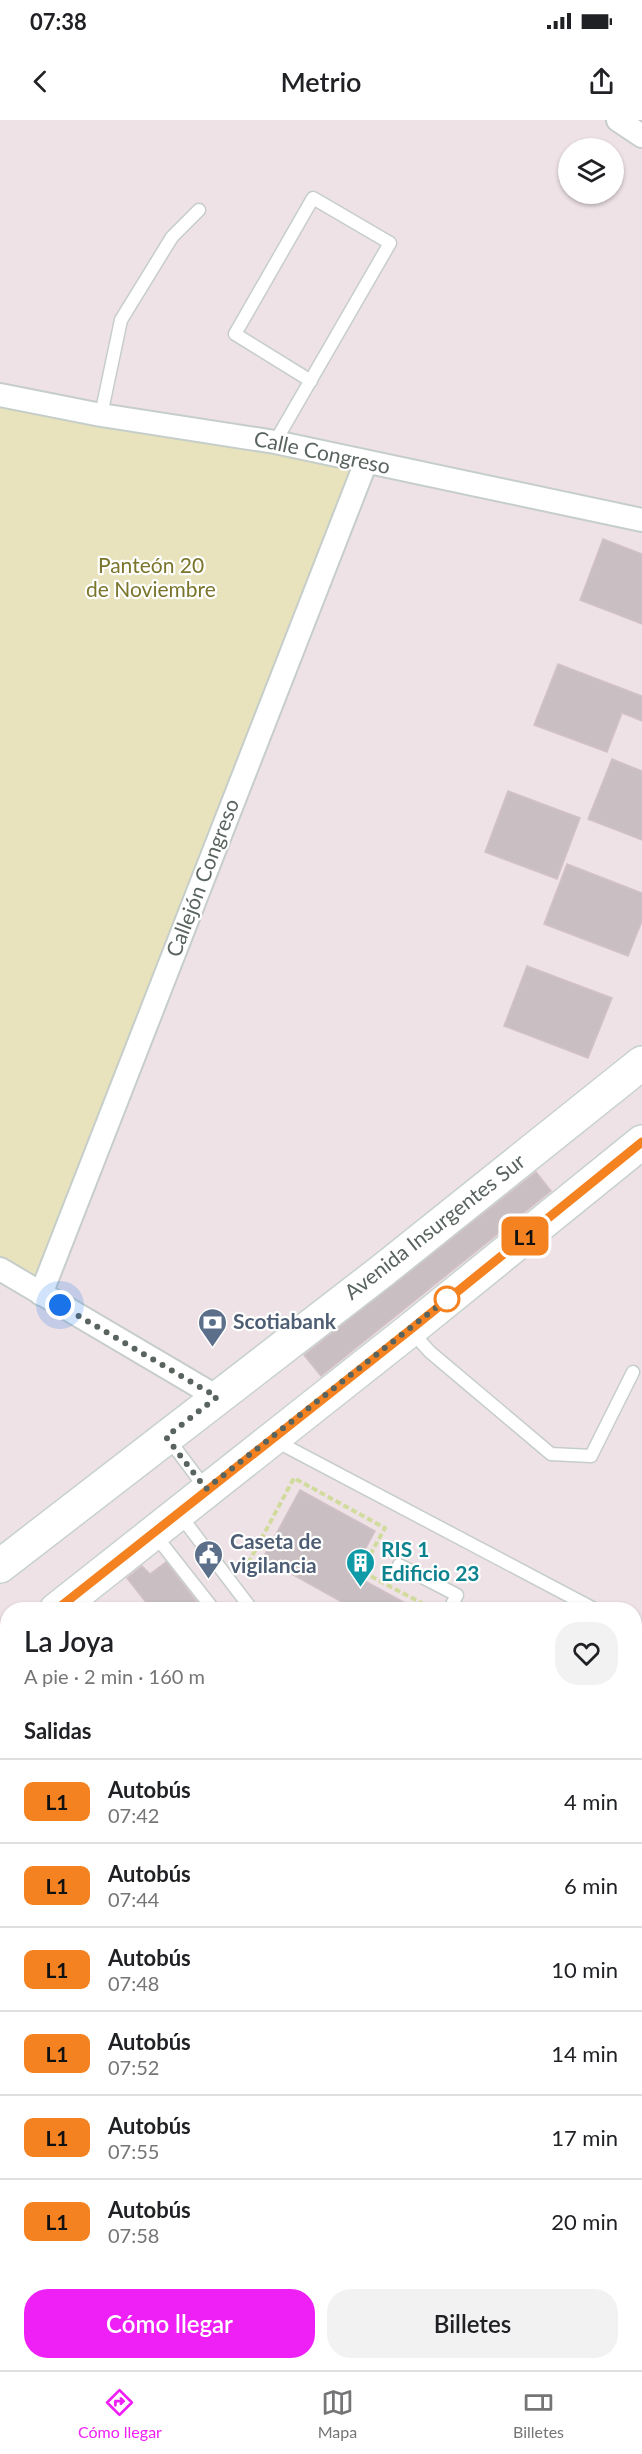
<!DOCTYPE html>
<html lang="es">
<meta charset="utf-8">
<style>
:root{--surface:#fff;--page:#f2f2f2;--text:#202124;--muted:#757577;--line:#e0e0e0;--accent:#ef20f6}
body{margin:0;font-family:Lato,sans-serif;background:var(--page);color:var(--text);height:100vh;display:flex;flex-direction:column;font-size:22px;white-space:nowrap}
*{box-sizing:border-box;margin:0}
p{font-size:20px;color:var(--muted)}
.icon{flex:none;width:33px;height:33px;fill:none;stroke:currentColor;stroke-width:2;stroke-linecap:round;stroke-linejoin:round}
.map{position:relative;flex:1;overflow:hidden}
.side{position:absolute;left:0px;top:1482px;width:642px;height:768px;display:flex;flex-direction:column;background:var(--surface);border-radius:24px 24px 0 0;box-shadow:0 2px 4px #0004}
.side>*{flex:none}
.badge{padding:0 12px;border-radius:9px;font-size:21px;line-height:39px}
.tools{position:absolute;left:558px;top:18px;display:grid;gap:12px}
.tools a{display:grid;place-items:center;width:66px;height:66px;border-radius:50%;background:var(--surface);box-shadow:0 2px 4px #0004;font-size:30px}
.you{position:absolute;width:30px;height:30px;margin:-15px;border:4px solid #fff;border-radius:50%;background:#1a73e8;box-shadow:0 0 0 9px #1a73e833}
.map>.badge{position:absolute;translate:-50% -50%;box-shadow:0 0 0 3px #fff}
h2{padding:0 24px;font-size:22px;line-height:54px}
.round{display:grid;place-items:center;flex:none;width:63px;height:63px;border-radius:24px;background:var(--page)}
.headline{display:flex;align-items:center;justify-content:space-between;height:102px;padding:0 24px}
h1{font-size:28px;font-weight:600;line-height:45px}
.primary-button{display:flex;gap:12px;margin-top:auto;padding:12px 24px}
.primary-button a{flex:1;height:69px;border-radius:24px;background:var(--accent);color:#fff;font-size:24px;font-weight:600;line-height:69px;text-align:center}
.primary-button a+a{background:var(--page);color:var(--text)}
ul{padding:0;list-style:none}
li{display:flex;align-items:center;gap:18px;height:84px;padding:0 24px;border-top:2px solid var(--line)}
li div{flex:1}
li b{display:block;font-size:22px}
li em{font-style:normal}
li .badge{min-width:66px;font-weight:700;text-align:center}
.status{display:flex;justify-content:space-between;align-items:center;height:42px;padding:0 30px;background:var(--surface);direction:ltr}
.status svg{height:16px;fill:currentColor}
header{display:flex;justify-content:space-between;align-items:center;height:78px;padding:0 24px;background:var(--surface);font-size:27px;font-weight:600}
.menu{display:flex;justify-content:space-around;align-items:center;height:84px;border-top:2px solid var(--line);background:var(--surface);font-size:16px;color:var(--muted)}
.menu a{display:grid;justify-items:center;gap:3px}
.menu .current{color:var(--accent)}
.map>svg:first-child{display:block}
</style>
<div class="status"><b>07:38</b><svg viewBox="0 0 49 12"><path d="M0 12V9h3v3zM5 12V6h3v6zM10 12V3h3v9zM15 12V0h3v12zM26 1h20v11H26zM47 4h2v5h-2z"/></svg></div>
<header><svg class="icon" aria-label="back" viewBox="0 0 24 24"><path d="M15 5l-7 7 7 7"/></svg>Metrio<svg class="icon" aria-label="share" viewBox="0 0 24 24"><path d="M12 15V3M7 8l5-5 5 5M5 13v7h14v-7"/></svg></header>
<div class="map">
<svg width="642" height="2250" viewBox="0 0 642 2250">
<rect width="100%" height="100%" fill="#eee2e6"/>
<path fill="#e1d2d7" d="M0,1631L8,1652V2242H409L424,2250H0Z"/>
<g fill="#e8e3bc">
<path d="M0,278L359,343L39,1161L0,1137Z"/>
<path d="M0,2033L8,2038V2194L0,2206Z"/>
</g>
<g fill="#c9bfc3" stroke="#d3c0c8" stroke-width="1.5">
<path d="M603,419L642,434V504L580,480Z"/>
<path d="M558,544L642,576V601L622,593L607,632L534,605Z"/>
<path d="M612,639L642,651V720L588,699Z"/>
<path d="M508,671L580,698L557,759L485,732Z"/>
<path d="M567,744L642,773V801L628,836L544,804Z"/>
<path d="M527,846L612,878L588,938L504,906Z"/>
<path d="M536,1052L551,1071L321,1256L304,1235Z"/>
<path d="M300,1370L375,1411L352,1454L418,1490H356L263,1438Z"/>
<path d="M166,1442L203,1490H152L127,1458L142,1446L150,1454Z"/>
</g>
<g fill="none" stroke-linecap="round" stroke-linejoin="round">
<defs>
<g id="lane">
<path d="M101,295L121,200L172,117L199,90"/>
<path d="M275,322L390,123L313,78L235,214L311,261"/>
<path d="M411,1211L430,1232L551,1334L591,1336L633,1252"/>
<path d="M167,1317L206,1369"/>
<path d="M274,1320L596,1490"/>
<path d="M180,1395L252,1490"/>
<path d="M155,1415L214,1490"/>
<path d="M399,1445L457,1475L449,1490"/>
<path d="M634,1510L642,1513"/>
<path d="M3,1731L8,1745"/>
<path d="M634,1742L642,1745"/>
<path d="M634,1915L642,1919L634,1932"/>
<path d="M364,2242L378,2250"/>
<path d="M445,2242L459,2250"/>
<path d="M41,2250L45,2242"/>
<path d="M61,2250L65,2242"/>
<path d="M126,2250L131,2242"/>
</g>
<g id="street">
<path d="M618,0L642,16"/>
<path d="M0,275L101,295L275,322L642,400"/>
<path d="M0,1149L217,1277"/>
<path d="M41,1174L366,342"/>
</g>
<g id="secondary">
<path d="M0,1446L382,1151L642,943"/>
<path d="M56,1490L410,1210L642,1022"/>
<path d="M0,1535L8,1529"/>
</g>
</defs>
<use href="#lane" stroke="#c6ceca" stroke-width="15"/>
<use href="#street" stroke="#c6ceca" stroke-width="26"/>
<use href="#secondary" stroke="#c7d2cd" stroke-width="36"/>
<g stroke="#d2db9e" stroke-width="4" stroke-dasharray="6 3" stroke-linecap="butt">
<path d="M244,1451L294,1358L385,1408L361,1451L431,1488"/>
<path d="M634,2020L642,2024"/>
<path d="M634,2175L642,2179"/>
<path d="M634,2233L642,2237"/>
<path d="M552,2242L567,2250"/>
</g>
<use href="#lane" stroke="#fff" stroke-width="12"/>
<use href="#street" stroke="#fff" stroke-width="22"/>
<use href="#secondary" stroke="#fff" stroke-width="33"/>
</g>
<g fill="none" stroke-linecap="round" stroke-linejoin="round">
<defs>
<path id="line" d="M56,1490L410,1210L642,1022"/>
</defs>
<use href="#line" stroke="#fff" stroke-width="14"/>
<use href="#line" stroke="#f58220" stroke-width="9"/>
<path stroke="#5a645e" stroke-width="6" stroke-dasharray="0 10.8" d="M60,1185L217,1277L166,1317L206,1369L447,1179"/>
</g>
<defs>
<symbol id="bank-pin" viewBox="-11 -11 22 30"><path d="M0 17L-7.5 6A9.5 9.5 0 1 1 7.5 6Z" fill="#5c6f8a" stroke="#fff"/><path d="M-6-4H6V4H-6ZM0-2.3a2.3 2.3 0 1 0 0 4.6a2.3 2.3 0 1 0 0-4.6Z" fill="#fff"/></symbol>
<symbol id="civic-pin" viewBox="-11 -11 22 30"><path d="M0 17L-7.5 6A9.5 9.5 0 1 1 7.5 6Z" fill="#5c6f8a" stroke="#fff"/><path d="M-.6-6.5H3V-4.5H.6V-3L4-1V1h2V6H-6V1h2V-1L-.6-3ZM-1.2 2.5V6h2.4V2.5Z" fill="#fff"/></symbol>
<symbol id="building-pin" viewBox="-11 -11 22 30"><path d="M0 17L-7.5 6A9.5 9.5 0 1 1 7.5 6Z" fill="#0f9aa8" stroke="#fff"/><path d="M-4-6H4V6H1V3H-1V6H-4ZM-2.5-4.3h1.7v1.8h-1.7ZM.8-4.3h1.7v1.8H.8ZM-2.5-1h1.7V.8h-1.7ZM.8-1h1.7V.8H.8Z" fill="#fff"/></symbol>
</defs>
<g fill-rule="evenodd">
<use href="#bank-pin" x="196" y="1186" width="33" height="45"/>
<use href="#civic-pin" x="192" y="1418" width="33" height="45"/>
<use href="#building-pin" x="344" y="1426" width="33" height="45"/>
</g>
<circle fill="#fff" stroke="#f58220" stroke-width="3" cx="447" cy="1179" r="12"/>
<g text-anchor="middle" stroke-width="4.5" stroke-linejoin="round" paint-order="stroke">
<g font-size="21" fill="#5a645e" stroke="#fff">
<text transform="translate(322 333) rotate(12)" y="7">Calle Congreso</text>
<text transform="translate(203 758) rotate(-69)" y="7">Callejón Congreso</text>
<text transform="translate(435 1107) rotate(-38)" y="7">Avenida Insurgentes Sur</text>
</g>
<g font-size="21" fill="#7a752b" stroke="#fff">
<text x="151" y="453">Panteón 20<tspan x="151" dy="24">de Noviembre</tspan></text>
</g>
<g font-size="21" font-weight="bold" fill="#4e5e75" stroke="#fff" text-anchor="start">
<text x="233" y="1209">Scotiabank</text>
<text x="230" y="1429">Caseta de<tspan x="230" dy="24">vigilancia</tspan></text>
</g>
<g font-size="21" font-weight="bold" fill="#0d838f" stroke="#fff" text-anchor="start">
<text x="381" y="1437">RIS 1<tspan x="381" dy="24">Edificio 23</tspan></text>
</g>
</g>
</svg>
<div class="tools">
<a><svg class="icon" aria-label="layers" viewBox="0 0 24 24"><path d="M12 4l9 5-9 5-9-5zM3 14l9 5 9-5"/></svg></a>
</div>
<div class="you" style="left:60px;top:1185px"></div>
<b class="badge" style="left:525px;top:1116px;background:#f58220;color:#111">L1</b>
<section class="side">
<div class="headline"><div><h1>La Joya</h1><p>A pie · 2 min · 160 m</p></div><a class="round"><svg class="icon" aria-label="heart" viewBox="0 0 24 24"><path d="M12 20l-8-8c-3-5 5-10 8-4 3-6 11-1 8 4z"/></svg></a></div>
<h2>Salidas</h2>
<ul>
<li><span class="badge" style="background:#f58220;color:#111">L1</span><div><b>Autobús</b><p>07:42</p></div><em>4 min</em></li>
<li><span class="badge" style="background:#f58220;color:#111">L1</span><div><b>Autobús</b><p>07:44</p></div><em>6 min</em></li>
<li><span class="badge" style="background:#f58220;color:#111">L1</span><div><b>Autobús</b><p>07:48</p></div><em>10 min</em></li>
<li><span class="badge" style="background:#f58220;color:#111">L1</span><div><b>Autobús</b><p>07:52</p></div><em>14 min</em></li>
<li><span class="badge" style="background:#f58220;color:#111">L1</span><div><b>Autobús</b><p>07:55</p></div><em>17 min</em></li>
<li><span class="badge" style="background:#f58220;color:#111">L1</span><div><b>Autobús</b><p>07:58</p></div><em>20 min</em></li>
</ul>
<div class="primary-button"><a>Cómo llegar</a><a>Billetes</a></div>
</section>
</div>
<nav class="menu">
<a class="current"><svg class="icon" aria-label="directions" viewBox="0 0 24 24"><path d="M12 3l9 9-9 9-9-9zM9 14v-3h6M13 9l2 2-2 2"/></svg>Cómo llegar</a>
<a><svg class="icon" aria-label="map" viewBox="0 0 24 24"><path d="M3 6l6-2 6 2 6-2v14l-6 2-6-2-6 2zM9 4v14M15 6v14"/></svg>Mapa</a>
<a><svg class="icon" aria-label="tickets" viewBox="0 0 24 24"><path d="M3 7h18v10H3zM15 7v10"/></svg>Billetes</a>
</nav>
